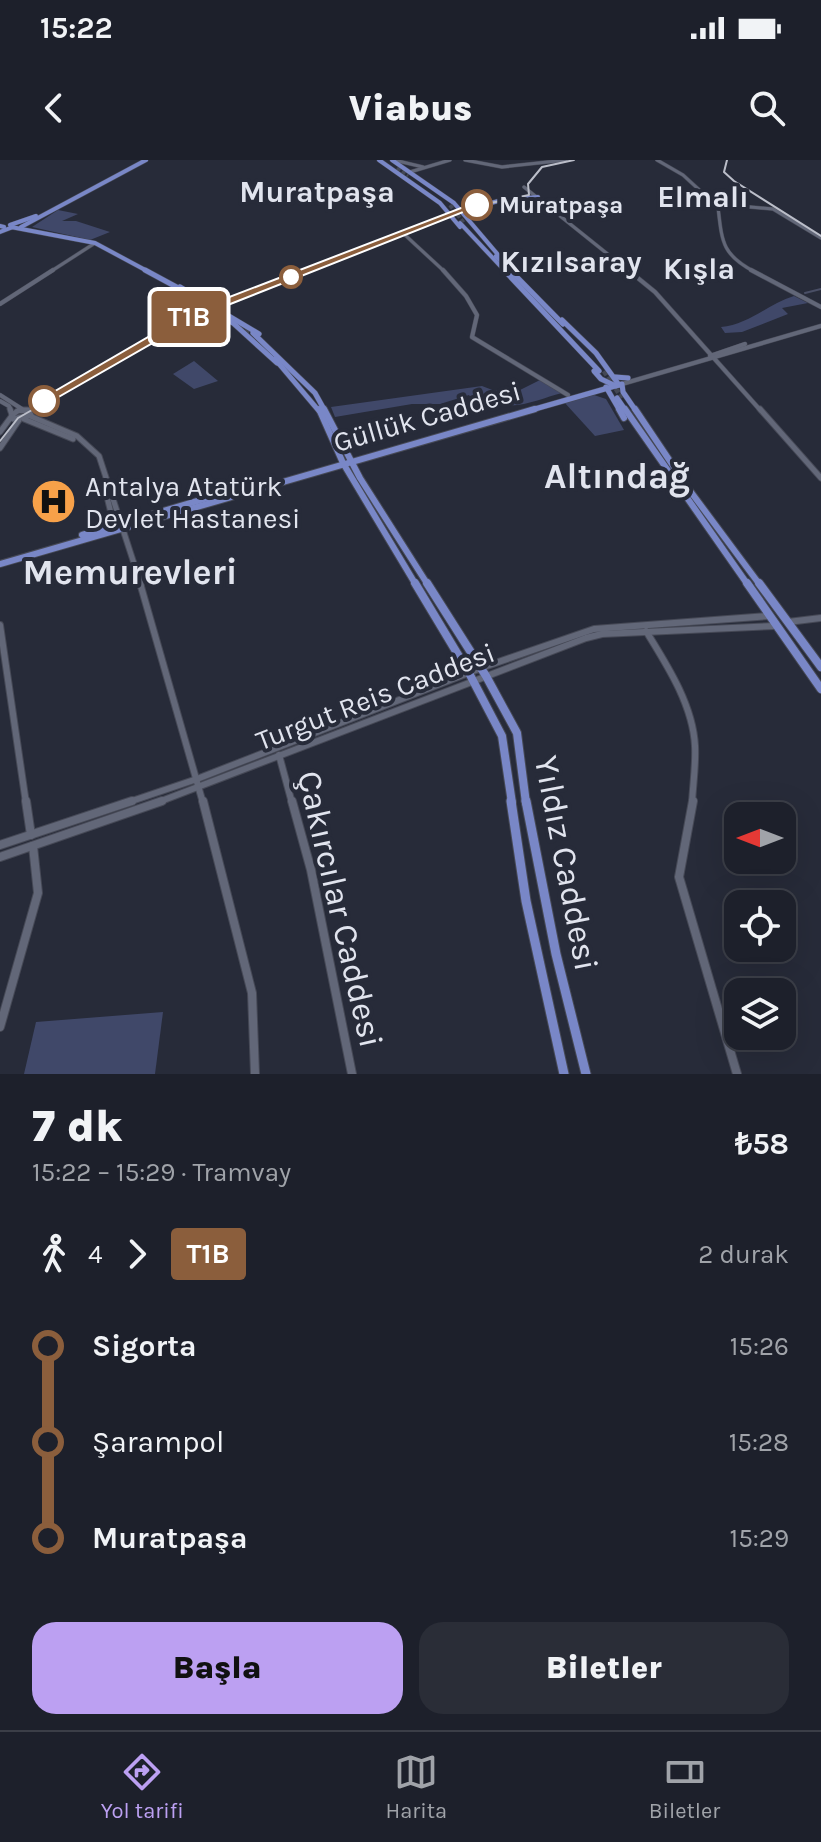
<!DOCTYPE html>
<html lang="tr">
<meta charset="utf-8">
<style>
:root{--surface:#1d202b;--page:#2a2d37;--text:#f1f3f6;--muted:#a0a3a9;--line:#3b3e47;--accent:#bca0f2}
body{margin:0;font-family:Karla,sans-serif;background:var(--page);color:var(--text);height:100vh;display:flex;flex-direction:column;font-size:30px;white-space:nowrap}
*{box-sizing:border-box;margin:0}
p{font-size:26px;color:var(--muted)}
.icon{flex:none;width:44px;height:44px;fill:none;stroke:currentColor;stroke-width:2;stroke-linecap:round;stroke-linejoin:round}
.map{position:relative;height:914px;overflow:hidden}
.side{display:flex;flex-direction:column;background:var(--surface);flex:1}
.side>*{flex:none}
.badge{padding:0 16px;border-radius:6px;font-size:28px;line-height:52px}
.needle{width:52px;rotate:270deg}
.buttons{position:absolute;left:724px;top:642px;display:grid;gap:16px}
.buttons a{display:grid;place-items:center;width:72px;height:72px;border-radius:16px;background:var(--surface);box-shadow:0 8px 32px #0002,0 0 0 2px var(--line);font-size:40px}
.map>.badge{position:absolute;translate:-50% -50%;box-shadow:0 0 0 4px #fff}
.legs{display:flex;align-items:center;gap:12px;height:88px;padding:0 32px;font-size:26px}
.legs p{margin-inline-start:auto}
.summary{display:flex;align-items:center;justify-content:space-between;height:136px;padding:0 32px}
h1{font-size:44px;font-weight:800;line-height:60px}
.button{display:flex;gap:16px;margin-top:auto;padding:16px 32px}
.button a{flex:1;height:92px;border-radius:24px;background:var(--accent);color:#111;font-size:32px;font-weight:800;line-height:92px;text-align:center}
.button a+a{background:var(--page);color:var(--text)}
ul{padding:0 32px;list-style:none}
li{display:flex;align-items:center;gap:28px;height:96px;font-size:30px}
li i{display:grid;place-items:center;width:12px;height:100%;margin:0 10px;background:currentColor}
li i::after{content:'';width:20px;height:20px;margin:-10px;border:6px solid;border-radius:50%;background:var(--surface)}
li p{margin-inline-start:auto}
li:first-child i{background:linear-gradient(#0000 50%,currentColor 0)}
li:last-child i{background:linear-gradient(currentColor 50%,#0000 0)}
.status{display:flex;justify-content:space-between;align-items:center;height:56px;padding:0 40px;background:var(--surface);direction:ltr}
.status svg{height:22px;fill:currentColor}
header{display:flex;justify-content:space-between;align-items:center;height:104px;padding:0 32px;background:var(--surface);font-size:36px;font-weight:800}
.tab-bar{display:flex;justify-content:space-around;align-items:center;height:112px;border-top:2px solid var(--line);background:var(--surface);font-size:22px;color:var(--muted)}
.tab-bar a{display:grid;justify-items:center;gap:4px}
.tab-bar .selected{color:var(--accent)}
.map>svg:first-child{display:block}
</style>
<div class="status"><b>15:22</b><svg viewBox="0 0 49 12"><path d="M0 12V9h3v3zM5 12V6h3v6zM10 12V3h3v9zM15 12V0h3v12zM26 1h20v11H26zM47 4h2v5h-2z"/></svg></div>
<header><svg class="icon" aria-label="back" viewBox="0 0 24 24"><path d="M15 5l-7 7 7 7"/></svg>Viabus<svg class="icon" aria-label="search" viewBox="0 0 24 24"><circle cx="10" cy="10" r="6"/><path d="M15 15l6 6"/></svg></header>
<div class="map">
<svg width="821" height="914" viewBox="0 0 821 914">
<rect width="100%" height="100%" fill="#272b39"/>
<g fill="#404869">
<path d="M58,50L78,54L62,61H76L110,72L90,80L32,67Z"/>
<path d="M794,136L808,143L782,148L788,154L742,172L725,173L721,167C748,165 768,144 794,136Z"/>
<path d="M194,201L218,221L194,229L173,214Z"/>
<path d="M540,220L562,233C541,238 508,255 490,238L472,239L469,235L440,244H412L335,257L331,247L482,226L495,231L507,228L516,232Z"/>
<path d="M594,235L606,239L624,270L595,276L564,242Z"/>
<path d="M163,852L155,914H24L36,862Z"/>
</g>
<g fill="none" stroke-linecap="round" stroke-linejoin="round">
<path stroke="#4a4f66" stroke-width="2" d="M805,133L821,129"/>
<g stroke="#434754" stroke-width="4" stroke-dasharray="4 2" stroke-linecap="butt">
<path d="M397,8L408,16"/>
<path d="M450,45L464,63"/>
</g>
<g stroke="#434754" stroke-width="5" stroke-dasharray="5 2" stroke-linecap="butt">
<path d="M234,161L249,174"/>
<path d="M604,211L622,238"/>
</g>
<defs>
<g id="secondary-far4">
<path d="M394,0L423,7"/>
<path d="M465,0L502,7L566,0"/>
<path d="M657,0L683,15L718,47C722,82 722,95 755,112"/>
<path d="M410,12L450,0"/>
<path d="M524,27L630,112"/>
<path d="M717,44L773,49L821,78"/>
<path d="M405,75L445,112"/>
<path d="M50,112L95,83"/>
</g>
<g id="secondary-far3">
<path d="M443,110L466,136L477,155L472,177L568,235"/>
<path d="M628,110L655,132L761,251"/>
<path d="M751,110L821,147"/>
<path d="M0,144L53,110"/>
<path d="M710,196L745,184"/>
<path d="M622,224L821,166"/>
<path d="M0,235L22,249"/>
<path d="M0,241L9,246L11,251"/>
<path d="M17,251H29"/>
</g>
<g id="secondary-far2">
<path d="M10,249L12,255"/>
<path d="M760,249L821,318"/>
<path d="M19,250H28L31,255L13,259L12,255Z"/>
<path d="M30,256L77,276L99,296L141,425"/>
<path d="M24,259L73,279"/>
<path d="M0,272L11,257"/>
<path d="M0,288L19,260"/>
<path d="M108,341L115,369"/>
</g>
<g id="secondary-far1">
<path d="M140,423L203,643"/>
<path d="M788,462L821,458"/>
<path d="M0,465L26,643"/>
<path d="M646,471C667,505 693,545 695,586C696,605 693,624 692,643"/>
<path d="M279,595L292,643"/>
<path d="M126,643L197,619L481,508L594,469L769,456"/>
<path d="M156,643L586,478L602,474L775,466"/>
</g>
<g id="secondary">
<path d="M26,641L31,675"/>
<path d="M203,641L252,833L255,914"/>
<path d="M292,641L311,710L352,914"/>
<path d="M693,641L679,717L737,914"/>
<path d="M0,685L132,641"/>
<path d="M0,697L162,641"/>
<path d="M0,867L38,733L33,686"/>
</g>
<g id="primary-far4">
<path d="M379,0L440,43L460,67"/>
<path d="M392,0L454,43L500,97"/>
<path d="M458,52L502,40L538,37"/>
<path d="M460,63L506,112"/>
<path d="M10,65L36,56"/>
<path d="M0,66L4,67"/>
<path d="M11,67L95,83L149,112"/>
<path d="M21,67L146,0"/>
<path d="M0,72L13,67"/>
<path d="M496,96L512,112"/>
</g>
<g id="primary-far3">
<path d="M145,110L182,130"/>
<path d="M504,110L599,211"/>
<path d="M510,110L563,164"/>
<path d="M180,127L259,174"/>
<path d="M177,132L233,163L277,203"/>
<path d="M562,160L596,193L619,225"/>
<path d="M253,173L315,233L325,251"/>
<path d="M275,199L319,251"/>
<path d="M594,211L601,219L616,226"/>
<path d="M615,217L628,218"/>
<path d="M606,227L620,251"/>
<path d="M617,238L626,251"/>
<path d="M528,251L622,224L623,232L636,251"/>
</g>
<g id="primary-far2">
<path d="M319,249L343,303L416,425"/>
<path d="M324,249L360,318L428,425"/>
<path d="M619,249L624,258"/>
<path d="M625,249L748,425"/>
<path d="M635,249L682,319"/>
<path d="M679,316L760,425"/>
<path d="M82,375L255,324"/>
<path d="M0,404L535,249"/>
</g>
<g id="primary-far1">
<path d="M415,423L469,513L502,576L512,643"/>
<path d="M427,423L486,516L517,573L526,643"/>
<path d="M747,423L821,529"/>
<path d="M759,423L821,507"/>
</g>
<g id="primary">
<path d="M511,641L526,741L564,914"/>
<path d="M526,641L556,794L586,914"/>
</g>
</defs>
<use href="#secondary-far4" stroke="#464956" stroke-width="4"/>
<use href="#secondary-far3" stroke="#464956" stroke-width="5"/>
<use href="#secondary-far2" stroke="#464956" stroke-width="7"/>
<use href="#secondary-far1" stroke="#464956" stroke-width="8"/>
<use href="#secondary" stroke="#464956" stroke-width="10"/>
<use href="#primary-far4" stroke="#464956" stroke-width="5"/>
<use href="#primary-far3" stroke="#464956" stroke-width="6"/>
<use href="#primary-far2" stroke="#464956" stroke-width="8"/>
<use href="#primary-far1" stroke="#464956" stroke-width="10"/>
<use href="#primary" stroke="#464956" stroke-width="11"/>
<use href="#secondary-far4" stroke="#626778" stroke-width="3"/>
<use href="#secondary-far3" stroke="#626778" stroke-width="4"/>
<use href="#secondary-far2" stroke="#626778" stroke-width="5"/>
<use href="#secondary-far1" stroke="#626778" stroke-width="6"/>
<use href="#secondary" stroke="#626778" stroke-width="8"/>
<use href="#primary-far4" stroke="#7987c7" stroke-width="4"/>
<use href="#primary-far3" stroke="#7987c7" stroke-width="5"/>
<use href="#primary-far2" stroke="#7987c7" stroke-width="6"/>
<use href="#primary-far1" stroke="#7987c7" stroke-width="8"/>
<use href="#primary" stroke="#7987c7" stroke-width="9"/>
<g stroke="#bbbec9" stroke-width="2">
<path d="M727,0L724,12L734,21L821,76"/>
<path d="M0,281L18,258L205,151L466,48L529,35L528,24L542,7L574,0"/>
</g>
</g>
<path fill="#8b5e3c" stroke="#fff" stroke-width="2" d="M474,43L481,45L200,156L48,243L38,241L193,151Z"/>
<defs>
<symbol id="hospital-disc" viewBox="-11 -11 22 22"><circle r="9.5" fill="#f7a149" stroke="#272b39"/><path d="M-5-5h3v3.5h4V-5h3V5h-3V1.5h-4V5h-3Z" fill="#111"/></symbol>
</defs>
<g fill-rule="evenodd">
<use href="#hospital-disc" x="28" y="316" width="51" height="51"/>
</g>
<g fill="#fff" stroke="#8b5e3c" stroke-width="4">
<circle cx="477" cy="45" r="14"/>
<circle cx="291" cy="117" r="10"/>
<circle cx="44" cy="241" r="14"/>
</g>
<g text-anchor="middle" stroke-width="8" stroke-linejoin="round" paint-order="stroke">
<g font-size="24" font-weight="bold" fill="#e1e4ee" stroke="#272b39" text-anchor="start">
<text x="499" y="53">Muratpaşa</text>
</g>
<g font-size="28" fill="#e1e4ee" stroke="#272b39">
<text transform="translate(427 256) rotate(-16)" y="10">Güllük Caddesi</text>
<text transform="translate(375 536) rotate(-21)" y="10">Turgut Reis Caddesi</text>
</g>
<g font-size="28" fill="#e1e4ee" stroke="#272b39" text-anchor="start">
<text x="85" y="336">Antalya Atatürk<tspan x="85" dy="32">Devlet Hastanesi</tspan></text>
</g>
<g font-size="30" font-weight="bold" fill="#e1e4ee" stroke="#272b39">
<text x="317" y="42">Muratpaşa</text>
<text x="703" y="47">Elmalı</text>
<text x="571" y="112">Kızılsaray</text>
<text x="699" y="119">Kışla</text>
</g>
<g font-size="34" fill="#e1e4ee" stroke="#272b39">
<text transform="translate(567 703) rotate(79)" y="12">Yıldız Caddesi</text>
<text transform="translate(341 749) rotate(77)" y="12">Çakırcılar Caddesi</text>
</g>
<g font-size="36" font-weight="bold" fill="#e1e4ee" stroke="#272b39">
<text x="617" y="328">Altındağ</text>
<text x="130" y="424">Memurevleri</text>
</g>
</g>
</svg>
<div class="buttons">
<a><svg class="needle" viewBox="-14 -14 28 28"><path d="M0-13l5 13h-10z" fill="#e53935"/><path d="M0 13l5-13h-10z" fill="#a0a3a9"/></svg></a>
<a><svg class="icon" aria-label="locate" viewBox="0 0 24 24"><circle cx="12" cy="12" r="6"/><path d="M12 2v4M12 18v4M2 12h4M18 12h4"/></svg></a>
<a><svg class="icon" aria-label="layers" viewBox="0 0 24 24"><path d="M12 4l9 5-9 5-9-5zM3 14l9 5 9-5"/></svg></a>
</div>
<b class="badge" style="left:189px;top:157px;background:#8b5e3c;color:#fff">T1B</b>
</div>
<section class="side">
<div class="summary"><div><h1>7 dk</h1><p>15:22 – 15:29 · Tramvay</p></div><b>₺58</b></div>
<div class="legs"><svg class="icon" aria-label="walk" viewBox="0 0 24 24"><circle cx="13" cy="4" r="2"/><path d="M13 8l-2 6 4 7M11 14l-3 7M7 12l3-4h3l4 4"/></svg>4<svg class="icon" aria-label="forward" viewBox="0 0 24 24"><path d="M9 5l7 7-7 7"/></svg><b class="badge" style="background:#8b5e3c;color:#fff">T1B</b><p>2 durak</p></div>
<ul>
<li><i style="color:#8b5e3c"></i><b>Sigorta</b><p>15:26</p></li>
<li><i style="color:#8b5e3c"></i><span>Şarampol</span><p>15:28</p></li>
<li><i style="color:#8b5e3c"></i><b>Muratpaşa</b><p>15:29</p></li>
</ul>
<div class="button"><a>Başla</a><a>Biletler</a></div>
</section>
<nav class="tab-bar">
<a class="selected"><svg class="icon" aria-label="directions" viewBox="0 0 24 24"><path d="M12 3l9 9-9 9-9-9zM9 14v-3h6M13 9l2 2-2 2"/></svg>Yol tarifi</a>
<a><svg class="icon" aria-label="map" viewBox="0 0 24 24"><path d="M3 6l6-2 6 2 6-2v14l-6 2-6-2-6 2zM9 4v14M15 6v14"/></svg>Harita</a>
<a><svg class="icon" aria-label="tickets" viewBox="0 0 24 24"><path d="M3 7h18v10H3zM15 7v10"/></svg>Biletler</a>
</nav>
